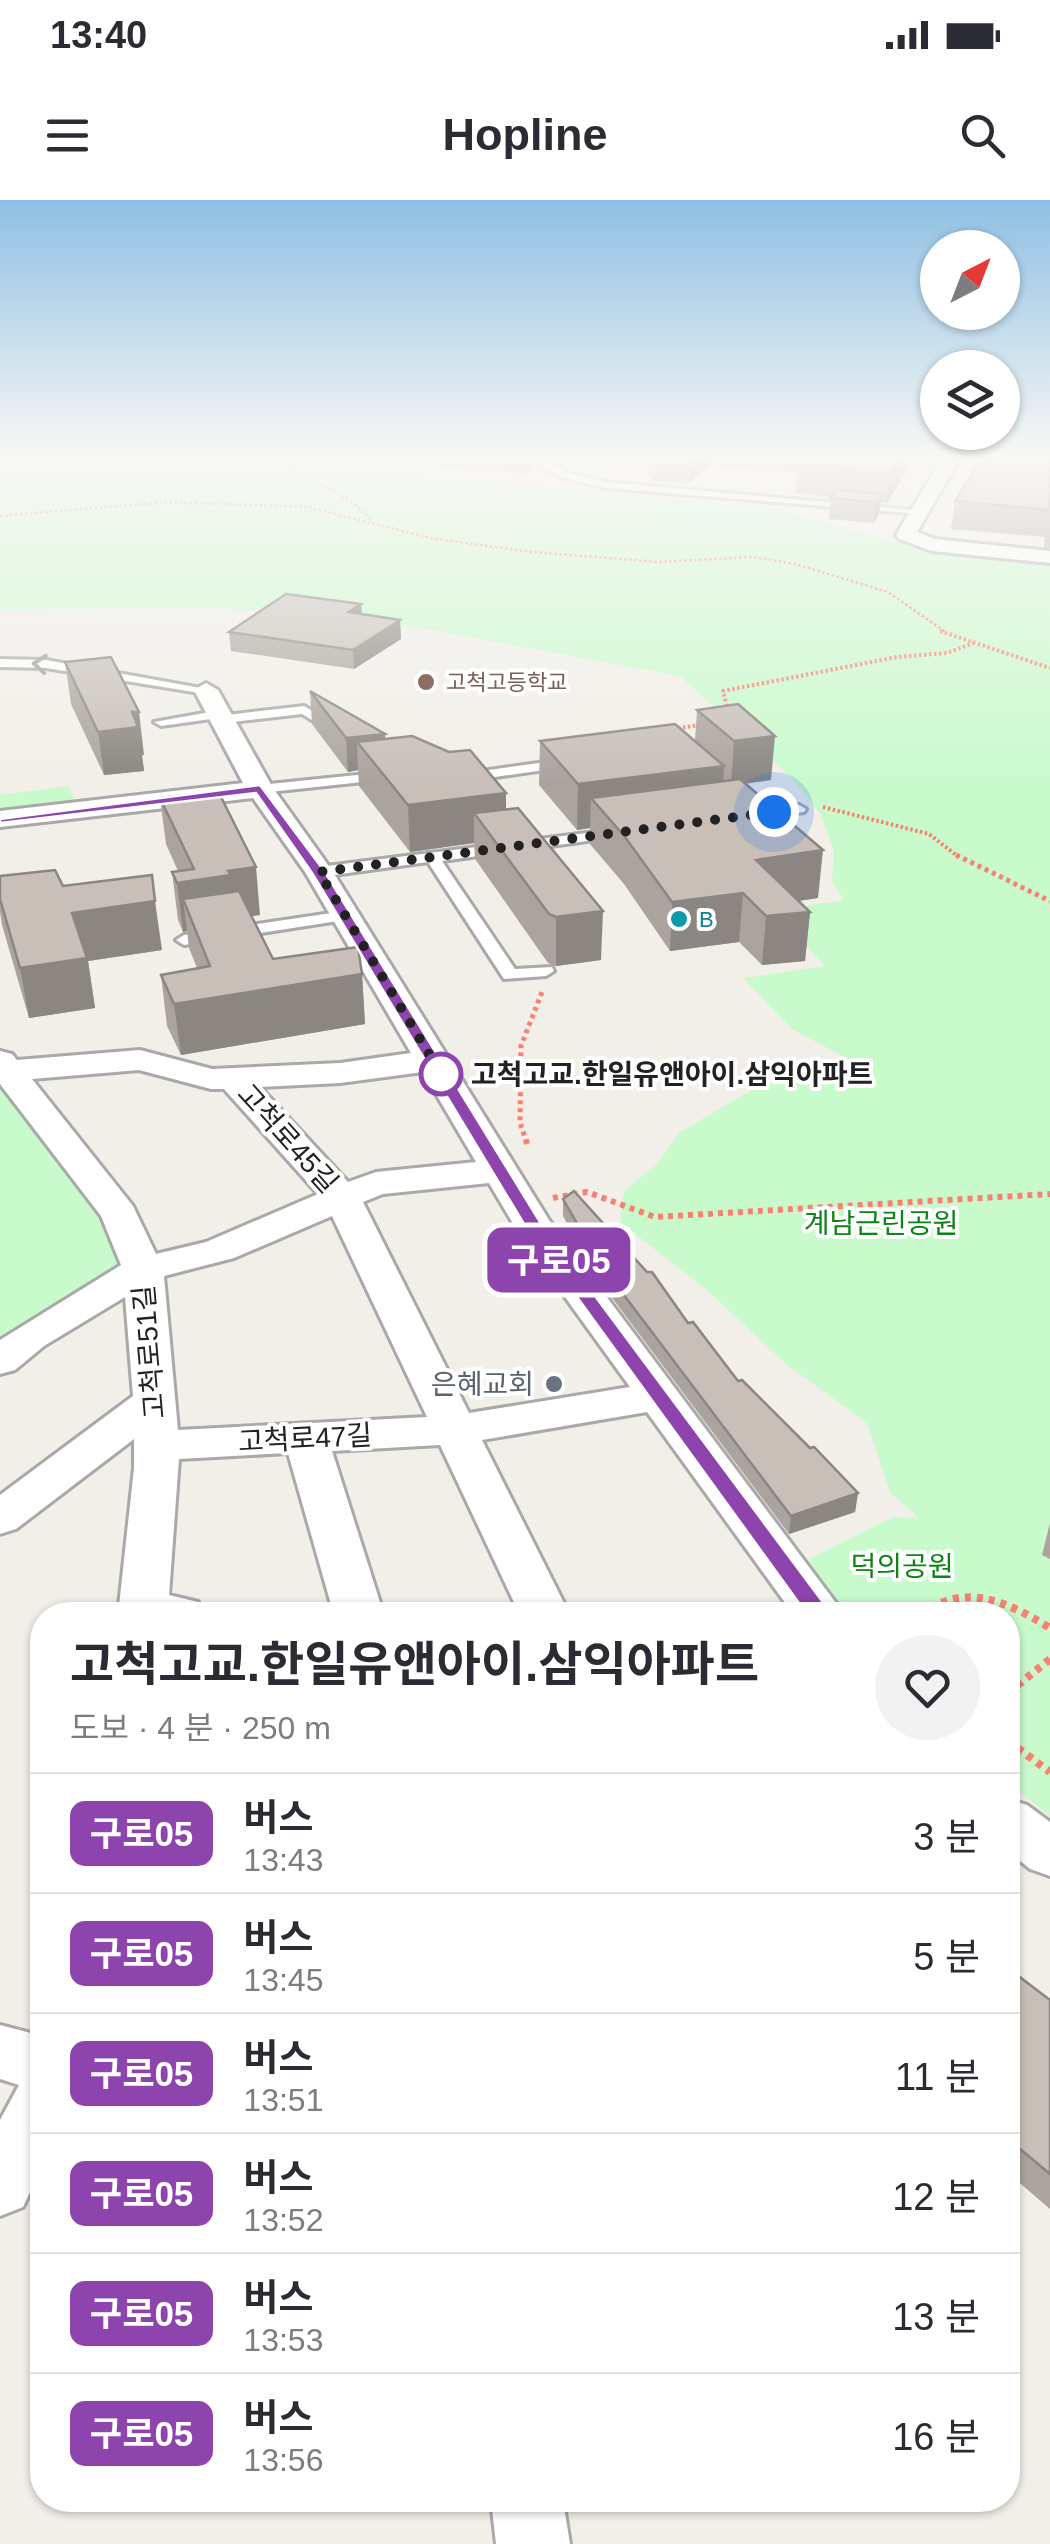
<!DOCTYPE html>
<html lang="ko">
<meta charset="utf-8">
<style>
:root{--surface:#fff;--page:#f2f2f3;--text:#2b2b33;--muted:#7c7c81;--line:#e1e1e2}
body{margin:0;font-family:Arial,"Noto Sans KR",sans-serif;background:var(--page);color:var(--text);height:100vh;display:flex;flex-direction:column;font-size:38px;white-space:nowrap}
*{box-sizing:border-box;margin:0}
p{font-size:32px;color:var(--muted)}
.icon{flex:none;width:55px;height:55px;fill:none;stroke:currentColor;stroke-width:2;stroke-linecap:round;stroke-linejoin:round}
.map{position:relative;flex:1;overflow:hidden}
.drawer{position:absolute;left:30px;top:1402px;width:990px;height:910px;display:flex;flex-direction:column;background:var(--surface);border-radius:40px;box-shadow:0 2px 8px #0004}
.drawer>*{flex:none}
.badge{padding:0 20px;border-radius:15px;font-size:35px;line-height:65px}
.needle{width:65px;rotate:42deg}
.buttons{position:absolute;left:920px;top:30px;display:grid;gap:20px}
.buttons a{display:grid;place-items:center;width:100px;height:100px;border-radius:50%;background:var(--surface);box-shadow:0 2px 8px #0004;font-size:50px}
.you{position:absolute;width:50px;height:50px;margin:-25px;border:8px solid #fff;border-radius:50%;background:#1a73e8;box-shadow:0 0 0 15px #1a73e833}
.map>.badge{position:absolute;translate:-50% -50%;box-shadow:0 0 0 5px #fff}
.round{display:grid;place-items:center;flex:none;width:105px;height:105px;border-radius:52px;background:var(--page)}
.overview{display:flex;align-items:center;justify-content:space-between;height:170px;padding:0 40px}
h1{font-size:48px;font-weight:700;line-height:75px}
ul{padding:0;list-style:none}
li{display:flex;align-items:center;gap:30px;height:120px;padding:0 40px;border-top:2px solid var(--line)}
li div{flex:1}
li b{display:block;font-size:38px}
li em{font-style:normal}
li .badge{min-width:110px;font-weight:700;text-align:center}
.status{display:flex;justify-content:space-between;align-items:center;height:70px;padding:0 50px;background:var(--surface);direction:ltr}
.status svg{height:28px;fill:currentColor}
header{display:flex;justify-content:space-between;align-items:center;height:130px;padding:0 40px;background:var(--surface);font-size:45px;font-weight:700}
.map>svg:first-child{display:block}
</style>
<div class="status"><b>13:40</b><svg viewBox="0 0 49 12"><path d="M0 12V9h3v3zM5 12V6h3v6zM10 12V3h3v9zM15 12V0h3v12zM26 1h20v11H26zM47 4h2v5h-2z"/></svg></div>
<header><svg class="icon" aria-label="menu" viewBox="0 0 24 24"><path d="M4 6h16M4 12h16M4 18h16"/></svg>Hopline<svg class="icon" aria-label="search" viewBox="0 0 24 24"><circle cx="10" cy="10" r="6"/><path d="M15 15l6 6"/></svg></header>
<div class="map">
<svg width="1050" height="2344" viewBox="0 0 1050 2344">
<rect width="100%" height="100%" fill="#f2efe9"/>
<g fill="#c8facc">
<path d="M389,255L396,265L430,276L777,309L943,355L1050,366V1616L1008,1583V1415H849L805,1361L893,1317L919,1318L890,1292L867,1223L786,1164L707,1090L620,1022L624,991L658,963L679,933L746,893L844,857L792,829L743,778L825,766L773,711L844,700L832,681L834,651L821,615L792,578L680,476L426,429L288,412L219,408L0,409V256Z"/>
<path d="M69,586L78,610L0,619V595Z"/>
<path d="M0,861L143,1069L0,1161Z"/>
</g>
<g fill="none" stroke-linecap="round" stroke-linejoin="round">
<defs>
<g id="lane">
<path d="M530,255H540L538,258L571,274L606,282L925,311L920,314L606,288L564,278L529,261Z"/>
<path d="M0,459L46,460L212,490L206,494L46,468L0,467Z"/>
<path d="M304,506L342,528L330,531L302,514L224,523L218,518L161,526L154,522L221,510L227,515Z"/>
<path d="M567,559L572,560V566L460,582L453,578L460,574Z"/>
<path d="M386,572L393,576L391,579L260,593L253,589L260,585Z"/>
<path d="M799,605L806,609L804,612L749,620L742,616L749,612Z"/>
<path d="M618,629L623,630V636L442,661L515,769L552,767L554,771L546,776L504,779L428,662L319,677L311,672L319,667Z"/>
<path d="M345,711L353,716L351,719L184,745L176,740L184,735Z"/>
</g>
<g id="street">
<path d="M944,255H962L917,332L935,339L1050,351V363L932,351L899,339L896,335Z"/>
<path d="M206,483L218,490L273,588L333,672L549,1020L845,1415H794L647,1212L482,1240L570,1415H520L440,1245L332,1251L384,1415H334L288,1253L179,1259L169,1395L198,1402L206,1415H118L134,1268V1239L16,1329L0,1334V1295L133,1196L125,1097L44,1146L15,1170L0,1174V1140L121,1065L101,1016L0,884V851L12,854L17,860L140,850L212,869L340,863L411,853L305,672L253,598L0,627V611L243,583L194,490ZM139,870L211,889H224L318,994L206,1042L156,1054L133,1006L32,879ZM423,872L476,962L376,972L348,982L260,887L340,883ZM489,983L518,1032L630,1187L469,1213L363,1002L383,994ZM332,1016L427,1217L178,1230L164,1076L234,1058Z"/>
<path d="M1008,1599L1027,1605L1050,1622V1676L1030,1669L1008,1651Z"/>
<path d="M0,1825L42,1836V1967L23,2007L0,2016V1920L19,1885L0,1879Z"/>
<path d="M491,2300H563L570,2344H496Z"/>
</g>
</defs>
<use href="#lane" stroke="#a9a9a9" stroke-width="6"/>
<use href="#street" stroke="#a9a9a9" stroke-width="6"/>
<g stroke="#fa8072" stroke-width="2.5" stroke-dasharray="2.5 2.5" stroke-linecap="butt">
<path d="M277,258L350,301L371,319"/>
<path d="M0,316L167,302L307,307L435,339L532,352L658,362L753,357L795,364L888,392L947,433"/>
</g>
<g stroke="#fa8072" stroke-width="4" stroke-dasharray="2.5 2.5" stroke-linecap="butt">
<path d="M940,431L1050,468"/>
<path d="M728,511L723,491L897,457L947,453L974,443"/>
<path d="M673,529L700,525"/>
<path d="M823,607L929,634L960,658"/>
</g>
<g stroke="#fa8072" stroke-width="5" stroke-dasharray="4 4" stroke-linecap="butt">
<path d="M956,655L1050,701"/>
<path d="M527,943L520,923L521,846L542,792"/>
</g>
<g stroke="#fa8072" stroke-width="6" stroke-dasharray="5 5" stroke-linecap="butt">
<path d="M526,940L527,944"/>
<path d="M553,998L587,992L655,1017L1050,994"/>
</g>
<g stroke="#fa8072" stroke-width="8" stroke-dasharray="6 6" stroke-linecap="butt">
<path d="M921,1415C964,1381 1008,1402 1050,1428"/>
<path d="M1008,1493L1050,1459"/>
<path d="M1008,1541L1050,1572"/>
</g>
<use href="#lane" fill="#fff" fill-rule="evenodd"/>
<use href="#street" fill="#fff" fill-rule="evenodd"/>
</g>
<g fill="#aba49e">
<path d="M411,256H534V268L528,274L436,267V262Z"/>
<path d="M635,256H909L907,271L886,304L881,303L879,314L874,323L829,319L831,297L796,293L797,273L709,266L689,283L651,281V278L648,277L649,260L634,259Z"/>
<path d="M1050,256V348L1044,347L1045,337L951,329L955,301Z"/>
<path d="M361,404L362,414L400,420L401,439L354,469L231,451L229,432Z"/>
<path d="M65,462L144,555H142L144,571L104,575L71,504Z"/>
<path d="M310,491L385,539L506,609L601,760L556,766L548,763L475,659L474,643L410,652L359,586L358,570L348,572L312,524Z"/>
<path d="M738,504L771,580L745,584L818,698L798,701L810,712L805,761L762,765L739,742L670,751L624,684L590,644V628L577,630L539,585L540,541H695L697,510Z"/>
<path d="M160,598L260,715L251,716L273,759L362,774L365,824L181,855L167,826L161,775L197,768L189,748L187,731L183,732L178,720L172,672L178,671L166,644Z"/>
<path d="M0,676L63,686L162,750L88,761L95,808L29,818L2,725L0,712Z"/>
<path d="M563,999L688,1123L738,1181L858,1293L855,1312L789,1334L580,1055L577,1050V1041L563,1016Z"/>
<path d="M1050,1323V1359L1042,1355Z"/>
<path d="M1008,1768L1050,1800V2009L1008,1973Z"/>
</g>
<g fill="#8b8681">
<path d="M528,256H534V268L528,274Z"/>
<path d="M690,256H709V266L689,283Z"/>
<path d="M901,256H909L907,271L886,304L890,273Z"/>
<path d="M882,294L879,314L874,323L876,302Z"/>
<path d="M361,404L362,423L349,412Z"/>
<path d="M400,420L401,439L354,469L353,450Z"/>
<path d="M132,512H139L144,555H142L144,571L104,575L98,532Z"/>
<path d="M385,534L387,567L357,542L358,570L348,572L346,538Z"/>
<path d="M775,536L771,580L731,585L734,541Z"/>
<path d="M724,566L722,611L591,598L590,628L577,630L578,584Z"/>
<path d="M506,593V639L474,613V643L410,652L408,605Z"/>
<path d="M823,650L818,698L757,707L756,660Z"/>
<path d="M256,667L260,715L235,718L183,699L187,731L183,732L177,683L228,671Z"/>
<path d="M743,693L739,742L670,751L672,702Z"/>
<path d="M155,701L162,750L88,761L95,808L29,818L20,768L72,713Z"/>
<path d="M603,711L601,760L556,766V717Z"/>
<path d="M810,712L805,761L762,765L766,716Z"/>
<path d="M362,774L365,824L181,855L174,804Z"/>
<path d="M858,1293L855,1312L789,1334L791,1316Z"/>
</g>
<g fill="#c7bfb8" stroke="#8b8681" stroke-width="2.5">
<path d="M804,256H901L890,273L798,263Z"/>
<path d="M983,256H1050V310L955,301Z"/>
<path d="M836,290L882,294L876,302L830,298Z"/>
<path d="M286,394L361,404L349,412L400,420L353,450L229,432Z"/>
<path d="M111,457L139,512H132L138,527L98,532L65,462Z"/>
<path d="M310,491L385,534L346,538Z"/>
<path d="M738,504L775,536L734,541L697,510Z"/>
<path d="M675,524L724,566L578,584L540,541Z"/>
<path d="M412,536L449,552L470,550L506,593L408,605L357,542Z"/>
<path d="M740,579L823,650L756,660L810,712L766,716L743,693L672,702L625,637L591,598Z"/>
<path d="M218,591L256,667L228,671L231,675L177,683L172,672L194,669L160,598Z"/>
<path d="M518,608L603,711L556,717L549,714L474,613Z"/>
<path d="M55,670L63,686L152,675L155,701L72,713L87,758L20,768L0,699V676Z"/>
<path d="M239,691L273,759L358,747L362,774L174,804L161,775L210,766L183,699Z"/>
<path d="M574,991L647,1072H652L688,1123L693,1122L738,1181L742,1180L810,1248L814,1247L858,1293L791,1316L580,1037L577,1032H582L563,999Z"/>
<path d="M1008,1768L1050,1800V1974L1008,1939Z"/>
</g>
<defs><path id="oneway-chevron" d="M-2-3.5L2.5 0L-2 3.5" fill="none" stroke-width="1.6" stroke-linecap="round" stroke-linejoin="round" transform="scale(2.5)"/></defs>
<use stroke="#9c9c9c" href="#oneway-chevron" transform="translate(40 464) rotate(-175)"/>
<linearGradient id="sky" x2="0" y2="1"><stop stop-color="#8fc0e4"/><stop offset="0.44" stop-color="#f9f8f5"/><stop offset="1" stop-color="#f9f8f5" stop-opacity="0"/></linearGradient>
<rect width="1050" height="584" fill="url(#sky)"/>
<path fill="#8e44ad" stroke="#fff" stroke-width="2.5" d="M260,585L325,672L540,1022L828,1409L831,1415L828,1421H812L524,1024L312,673L256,593L0,623V619Z"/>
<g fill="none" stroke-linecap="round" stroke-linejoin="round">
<path stroke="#222" stroke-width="10" stroke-dasharray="0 18" d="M441,874L449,887L319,672L774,612"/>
</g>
<circle fill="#8d6e63" stroke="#fff" stroke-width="4" cx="426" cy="482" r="10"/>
<circle fill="#0f9aa8" stroke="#fff" stroke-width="4" cx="679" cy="719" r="10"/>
<circle fill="#fff" stroke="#8e44ad" stroke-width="5" cx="441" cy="874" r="20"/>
<circle fill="#6b7280" stroke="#fff" stroke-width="4" cx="554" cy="1184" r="10"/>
<g text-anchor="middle" stroke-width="8" stroke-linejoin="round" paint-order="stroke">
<g font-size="22" fill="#785e54" stroke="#fff" text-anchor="start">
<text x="446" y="490">고척고등학교</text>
</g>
<g font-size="22" fill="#0d838f" stroke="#fff" text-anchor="start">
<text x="699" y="727">B</text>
</g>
<g font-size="28" font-weight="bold" fill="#222" stroke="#fff" text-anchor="start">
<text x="471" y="884">고척고교.한일유앤아이.삼익아파트</text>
</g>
<g font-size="28" fill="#222" stroke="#fff">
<text transform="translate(288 938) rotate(48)" y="10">고척로45길</text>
<text transform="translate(149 1152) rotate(-95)" y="10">고척로51길</text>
<text transform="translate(305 1238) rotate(-3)" y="10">고척로47길</text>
</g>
<g font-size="28" fill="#0c8416" stroke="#fff">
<text x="881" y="1033">계남근린공원</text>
<text x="902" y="1376">덕의공원</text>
</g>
<g font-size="28" fill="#5b616d" stroke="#fff" text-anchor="end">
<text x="534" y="1194">은혜교회</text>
</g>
</g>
</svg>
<div class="buttons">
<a><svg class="needle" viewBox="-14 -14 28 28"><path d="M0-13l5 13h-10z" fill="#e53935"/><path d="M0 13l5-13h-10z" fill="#7c7c81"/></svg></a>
<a><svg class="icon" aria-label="layers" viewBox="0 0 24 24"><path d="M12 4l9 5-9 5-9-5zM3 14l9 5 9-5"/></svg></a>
</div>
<div class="you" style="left:774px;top:612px"></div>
<b class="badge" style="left:559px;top:1060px;background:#8e44ad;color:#fff">구로05</b>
<section class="drawer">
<div class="overview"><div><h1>고척고교.한일유앤아이.삼익아파트</h1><p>도보 · 4 분 · 250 m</p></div><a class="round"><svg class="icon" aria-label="heart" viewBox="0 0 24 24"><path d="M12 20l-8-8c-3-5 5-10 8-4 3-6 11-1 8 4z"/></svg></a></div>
<ul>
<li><span class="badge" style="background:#8e44ad;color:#fff">구로05</span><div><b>버스</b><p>13:43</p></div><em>3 분</em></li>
<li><span class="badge" style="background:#8e44ad;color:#fff">구로05</span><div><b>버스</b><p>13:45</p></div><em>5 분</em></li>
<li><span class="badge" style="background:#8e44ad;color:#fff">구로05</span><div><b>버스</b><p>13:51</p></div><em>11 분</em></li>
<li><span class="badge" style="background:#8e44ad;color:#fff">구로05</span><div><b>버스</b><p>13:52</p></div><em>12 분</em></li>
<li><span class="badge" style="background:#8e44ad;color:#fff">구로05</span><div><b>버스</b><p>13:53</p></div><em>13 분</em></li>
<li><span class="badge" style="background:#8e44ad;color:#fff">구로05</span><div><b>버스</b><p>13:56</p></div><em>16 분</em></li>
</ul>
</section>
</div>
